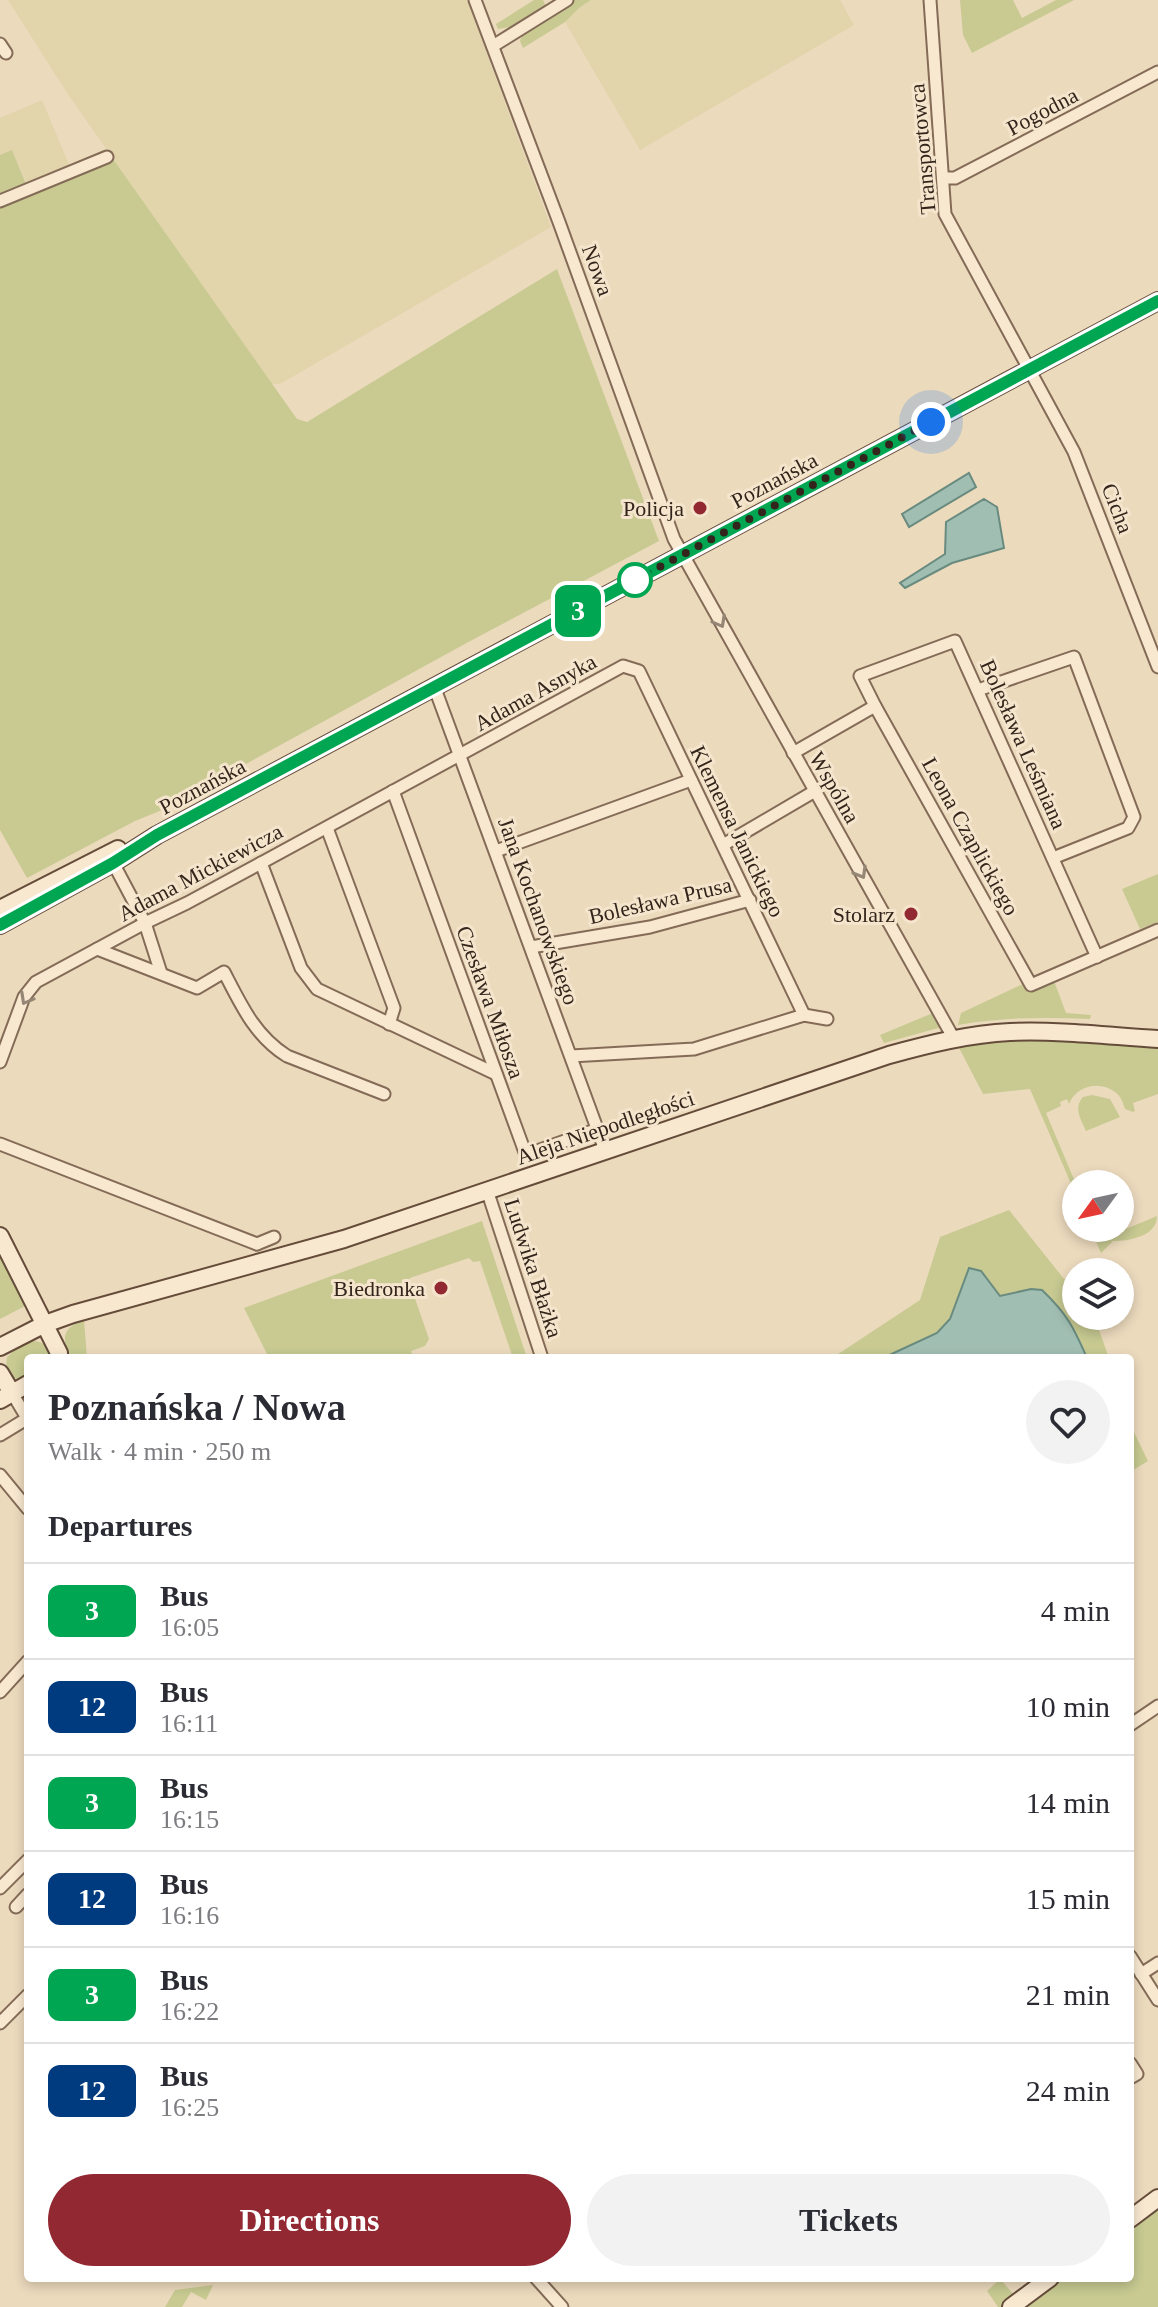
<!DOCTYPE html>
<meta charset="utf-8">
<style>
:root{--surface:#fff;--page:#f2f2f3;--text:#2b2b33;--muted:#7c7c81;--line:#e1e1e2;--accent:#922832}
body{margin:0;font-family:Georgia,serif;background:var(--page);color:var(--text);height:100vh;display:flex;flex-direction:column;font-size:30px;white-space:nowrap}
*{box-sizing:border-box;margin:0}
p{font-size:26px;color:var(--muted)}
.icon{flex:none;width:44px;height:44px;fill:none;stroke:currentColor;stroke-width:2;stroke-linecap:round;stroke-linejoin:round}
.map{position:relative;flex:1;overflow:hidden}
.side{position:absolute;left:24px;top:1354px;width:1110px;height:928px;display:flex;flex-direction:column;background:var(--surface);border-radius:8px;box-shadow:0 4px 12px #0003}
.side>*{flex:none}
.badge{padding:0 16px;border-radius:12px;font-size:28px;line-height:52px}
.needle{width:52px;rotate:237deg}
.controls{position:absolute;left:1062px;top:1170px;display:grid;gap:16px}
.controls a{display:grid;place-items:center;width:72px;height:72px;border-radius:50%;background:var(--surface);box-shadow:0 4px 12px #0003;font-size:40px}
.you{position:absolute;width:40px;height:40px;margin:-20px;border:6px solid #fff;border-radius:50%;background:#1a73e8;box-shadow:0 0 0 12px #1a73e833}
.map>.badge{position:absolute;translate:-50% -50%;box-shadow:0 0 0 4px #fff}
h2{padding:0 24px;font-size:30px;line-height:72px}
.round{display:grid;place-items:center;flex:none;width:84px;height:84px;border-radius:42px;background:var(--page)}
.summary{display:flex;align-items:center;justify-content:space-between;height:136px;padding:0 24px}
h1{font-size:38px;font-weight:700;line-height:60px}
.primary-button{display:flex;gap:16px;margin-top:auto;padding:16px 24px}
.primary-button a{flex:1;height:92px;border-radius:48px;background:var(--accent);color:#fff;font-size:32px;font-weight:700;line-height:92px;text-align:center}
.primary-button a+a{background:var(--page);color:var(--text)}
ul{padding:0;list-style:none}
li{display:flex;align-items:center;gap:24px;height:96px;padding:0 24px;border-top:2px solid var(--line)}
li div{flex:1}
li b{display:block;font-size:30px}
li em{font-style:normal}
li .badge{min-width:88px;font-weight:700;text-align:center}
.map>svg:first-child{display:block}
</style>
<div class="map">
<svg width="1158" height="2307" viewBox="0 0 1158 2307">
<rect width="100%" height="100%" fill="#ecdabd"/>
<g fill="#e2d4ab">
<path d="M8,0H467L551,227L280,384H271L65,90Z"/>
<path d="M591,0H840L854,25L640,150L565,22L579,8Z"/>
<path d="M42,100L71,169L28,186L12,150L0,155V118Z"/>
</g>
<g fill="#c8ca92">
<path d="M534,0H543L546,6L515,26L498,29L496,24Z"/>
<path d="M574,0H591L579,8L565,22L523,48L520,41L523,32Z"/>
<path d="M960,0H1013L1022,18L1056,0H1074L972,53L963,35Z"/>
<path d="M106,149L297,419L307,422L557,269L659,541L474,639L162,810L135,821L27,878L0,830V155L12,150L27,186L71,169L69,165Z"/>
<path d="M1158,874V922L1140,929L1122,889Z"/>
<path d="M1054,981L1066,1013L1091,1015L1090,1019C1045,1017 1002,1017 958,1025L961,1013L1025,983L1030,992Z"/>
<path d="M933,1013L942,1027L884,1043L880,1035Z"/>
<path d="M1032,1037L1158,1048V1094L1133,1103L1135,1111L1133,1112L1125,1109C1123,1103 1121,1096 1115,1092C1099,1080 1076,1086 1069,1104L1067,1099L1060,1102L1061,1106L1046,1113L1076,1184V1195L1030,1089L983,1094L957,1044Z"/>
<path d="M1092,1095L1110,1099L1120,1117L1086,1131C1081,1119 1073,1108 1083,1097Z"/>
<path d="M1009,1210L1064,1279L1076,1281V1316H1094L1109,1358H832L920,1300L940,1237Z"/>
<path d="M1157,1216C1157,1236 1130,1241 1113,1241L1101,1253L1090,1228H1096L1102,1239Z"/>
<path d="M482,1221L527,1358H513L480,1261L473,1262L469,1258L410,1278L409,1281L429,1339L425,1346L411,1351L413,1358H269L244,1308Z"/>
<path d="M0,1246L29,1304L0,1319Z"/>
<path d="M84,1320L87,1358H71C61,1338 62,1328 84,1320Z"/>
<path d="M32,1341C43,1341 51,1347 51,1358H28V1379C17,1382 11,1377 6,1367L7,1357L15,1350Z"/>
<path d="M1130,1424L1148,1461L1130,1472Z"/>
<path d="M1158,2205V2307H1029L1026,2302L1058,2278H1130V2225Z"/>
<path d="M1000,2279L1016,2297L1002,2307H998L987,2291Z"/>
<path d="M213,2285L206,2300L191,2292L182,2307H165L175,2290Z"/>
</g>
<g fill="#a1beb3" stroke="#698b7f" stroke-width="2">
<path d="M969,473L976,487L909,527L902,514Z"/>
<path d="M984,499L997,507L1004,548L952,563L905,588L900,583L945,554L946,522Z"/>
<path d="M969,1268L981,1271L1000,1296L1031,1289L1042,1290C1067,1314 1073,1326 1087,1358H883L937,1333L950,1319Z"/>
</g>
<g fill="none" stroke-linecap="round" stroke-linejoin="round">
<defs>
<g id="street">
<path d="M475,0L559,222L674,539L954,1039"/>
<path d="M930,0L945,214L1074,452L1158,667"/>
<path d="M0,44L6,53"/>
<path d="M493,46L567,0"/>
<path d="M943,178H955L1158,72"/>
<path d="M0,201L107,157"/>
<path d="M434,686L605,1150"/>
<path d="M978,690L1074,657L1134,817L1128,828L1053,858"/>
<path d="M875,706L860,676L955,641L1097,957"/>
<path d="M793,753L875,706L1031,985L1158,930"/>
<path d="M393,791L526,1155L598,1129"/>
<path d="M327,828L394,1008L389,1024"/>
<path d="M723,845L815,791"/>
<path d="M496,851L691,780"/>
<path d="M110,857L145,923L161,973"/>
<path d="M261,863L301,968L317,989L496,1074"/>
<path d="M531,947L650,927L750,900"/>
<path d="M97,949L197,988L224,972C241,1005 255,1036 287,1056L384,1094"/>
<path d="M571,1056L694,1049L804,1015L827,1019"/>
<path d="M0,1062L24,997L36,982L145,923L187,903L261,863L623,666L639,671L804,1015"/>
<path d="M0,1144L257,1244"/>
<path d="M487,1190L542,1358"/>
<path d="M257,1244L274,1237"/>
<path d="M12,1393L27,1418"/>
<path d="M0,1435L28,1418"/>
<path d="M0,1475L28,1509"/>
<path d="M0,1692L28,1661"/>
<path d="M1130,1725L1158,1706"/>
<path d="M0,1888L28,1860"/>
<path d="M16,1907L28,1894"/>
<path d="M1130,1956L1158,2000"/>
<path d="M1141,1974L1158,1963"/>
<path d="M0,2023L28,1995"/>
<path d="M1130,2063L1137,2074L1130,2078"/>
<path d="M536,2278L562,2307"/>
</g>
<g id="secondary">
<path d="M0,909L118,849"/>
<path d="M0,925L113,863L157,835L1158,301"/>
<path d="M0,1236L59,1353"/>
<path d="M0,1347L45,1324L73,1314L344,1239L889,1055C929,1044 969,1034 1010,1032C1059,1030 1109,1036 1158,1039"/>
<path d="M0,1373L12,1393"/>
<path d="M0,1400L28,1384"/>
<path d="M1130,2219L1158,2198"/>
<path d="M1011,2307L1050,2278"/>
</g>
</defs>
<use href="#street" stroke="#846b57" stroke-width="15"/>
<use href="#secondary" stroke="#654c3a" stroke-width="20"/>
<use href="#street" stroke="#f8e8d0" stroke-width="11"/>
<use href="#secondary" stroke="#f8e8d0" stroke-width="16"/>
</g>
<defs><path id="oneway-chevron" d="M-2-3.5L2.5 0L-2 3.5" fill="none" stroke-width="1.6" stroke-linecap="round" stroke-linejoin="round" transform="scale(2)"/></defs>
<g stroke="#968676">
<use href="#oneway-chevron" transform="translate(720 622) rotate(61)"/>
<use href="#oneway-chevron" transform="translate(861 873) rotate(60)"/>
<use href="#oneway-chevron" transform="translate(26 999) rotate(119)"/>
</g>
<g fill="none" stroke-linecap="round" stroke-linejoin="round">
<defs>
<path id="line" d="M0,925L113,863L157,835L1158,301"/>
</defs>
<use href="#line" stroke="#fff" stroke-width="18"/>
<use href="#line" stroke="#00a651" stroke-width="12"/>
<path stroke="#33251b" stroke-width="8" stroke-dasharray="0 14.4" d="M635,580L931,422"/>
</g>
<g fill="#922832" stroke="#f4e5cc" stroke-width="3">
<circle cx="700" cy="508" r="8"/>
<circle cx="911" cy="914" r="8"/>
<circle cx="441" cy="1288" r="8"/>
</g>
<circle fill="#fff" stroke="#00a651" stroke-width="4" cx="635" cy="580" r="16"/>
<g text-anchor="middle" stroke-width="6" stroke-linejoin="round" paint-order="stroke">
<g font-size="22" fill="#33251b" stroke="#f4e5cc">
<text transform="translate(1042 111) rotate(-28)" y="8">Pogodna</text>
<text transform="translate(922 149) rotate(-95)" y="8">Transportowca</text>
<text transform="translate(598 270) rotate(70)" y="8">Nowa</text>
<text transform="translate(774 480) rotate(-28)" y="8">Poznańska</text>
<text transform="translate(1118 508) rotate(69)" y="8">Cicha</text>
<text transform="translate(535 692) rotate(-29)" y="8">Adama Asnyka</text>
<text transform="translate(1024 744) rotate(66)" y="8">Bolesława Leśmiana</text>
<text transform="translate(202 786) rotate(-28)" y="8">Poznańska</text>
<text transform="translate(835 787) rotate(60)" y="8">Wspólna</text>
<text transform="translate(738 831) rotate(64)" y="8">Klemensa Janickiego</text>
<text transform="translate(971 836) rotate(61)" y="8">Leona Czaplickiego</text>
<text transform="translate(200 872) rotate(-28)" y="8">Adama Mickiewicza</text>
<text transform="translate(660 900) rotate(-13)" y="8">Bolesława Prusa</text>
<text transform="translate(539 911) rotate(70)" y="8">Jana Kochanowskiego</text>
<text transform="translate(491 1002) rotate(70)" y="8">Czesława Miłosza</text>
<text transform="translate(605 1127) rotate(-19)" y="8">Aleja Niepodległości</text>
<text transform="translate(534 1268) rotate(72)" y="8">Ludwika Błażka</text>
</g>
<g font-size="22" fill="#33251b" stroke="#f4e5cc" text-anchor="end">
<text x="684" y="516">Policja</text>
<text x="895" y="922">Stolarz</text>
<text x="425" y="1296">Biedronka</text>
</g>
</g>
</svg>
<div class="controls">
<a><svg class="needle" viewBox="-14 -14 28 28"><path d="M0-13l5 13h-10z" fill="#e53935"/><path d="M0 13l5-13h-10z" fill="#7c7c81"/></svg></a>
<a><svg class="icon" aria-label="layers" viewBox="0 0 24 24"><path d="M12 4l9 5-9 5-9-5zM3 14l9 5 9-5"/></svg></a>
</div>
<div class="you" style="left:931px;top:422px"></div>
<b class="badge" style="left:578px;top:611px;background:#00a651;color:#fff">3</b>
<section class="side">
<div class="summary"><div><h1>Poznańska / Nowa</h1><p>Walk · 4 min · 250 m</p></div><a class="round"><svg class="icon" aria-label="heart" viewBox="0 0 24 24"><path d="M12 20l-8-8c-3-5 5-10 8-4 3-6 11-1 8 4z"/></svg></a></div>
<h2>Departures</h2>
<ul>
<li><span class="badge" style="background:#00a651;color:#fff">3</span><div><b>Bus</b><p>16:05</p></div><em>4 min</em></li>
<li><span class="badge" style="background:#003b80;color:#fff">12</span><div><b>Bus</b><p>16:11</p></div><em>10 min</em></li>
<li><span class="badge" style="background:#00a651;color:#fff">3</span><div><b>Bus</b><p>16:15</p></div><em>14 min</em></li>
<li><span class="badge" style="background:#003b80;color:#fff">12</span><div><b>Bus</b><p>16:16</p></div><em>15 min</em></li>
<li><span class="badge" style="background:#00a651;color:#fff">3</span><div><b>Bus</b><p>16:22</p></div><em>21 min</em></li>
<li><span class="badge" style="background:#003b80;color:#fff">12</span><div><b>Bus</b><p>16:25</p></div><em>24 min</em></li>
</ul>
<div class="primary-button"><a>Directions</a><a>Tickets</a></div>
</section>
</div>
